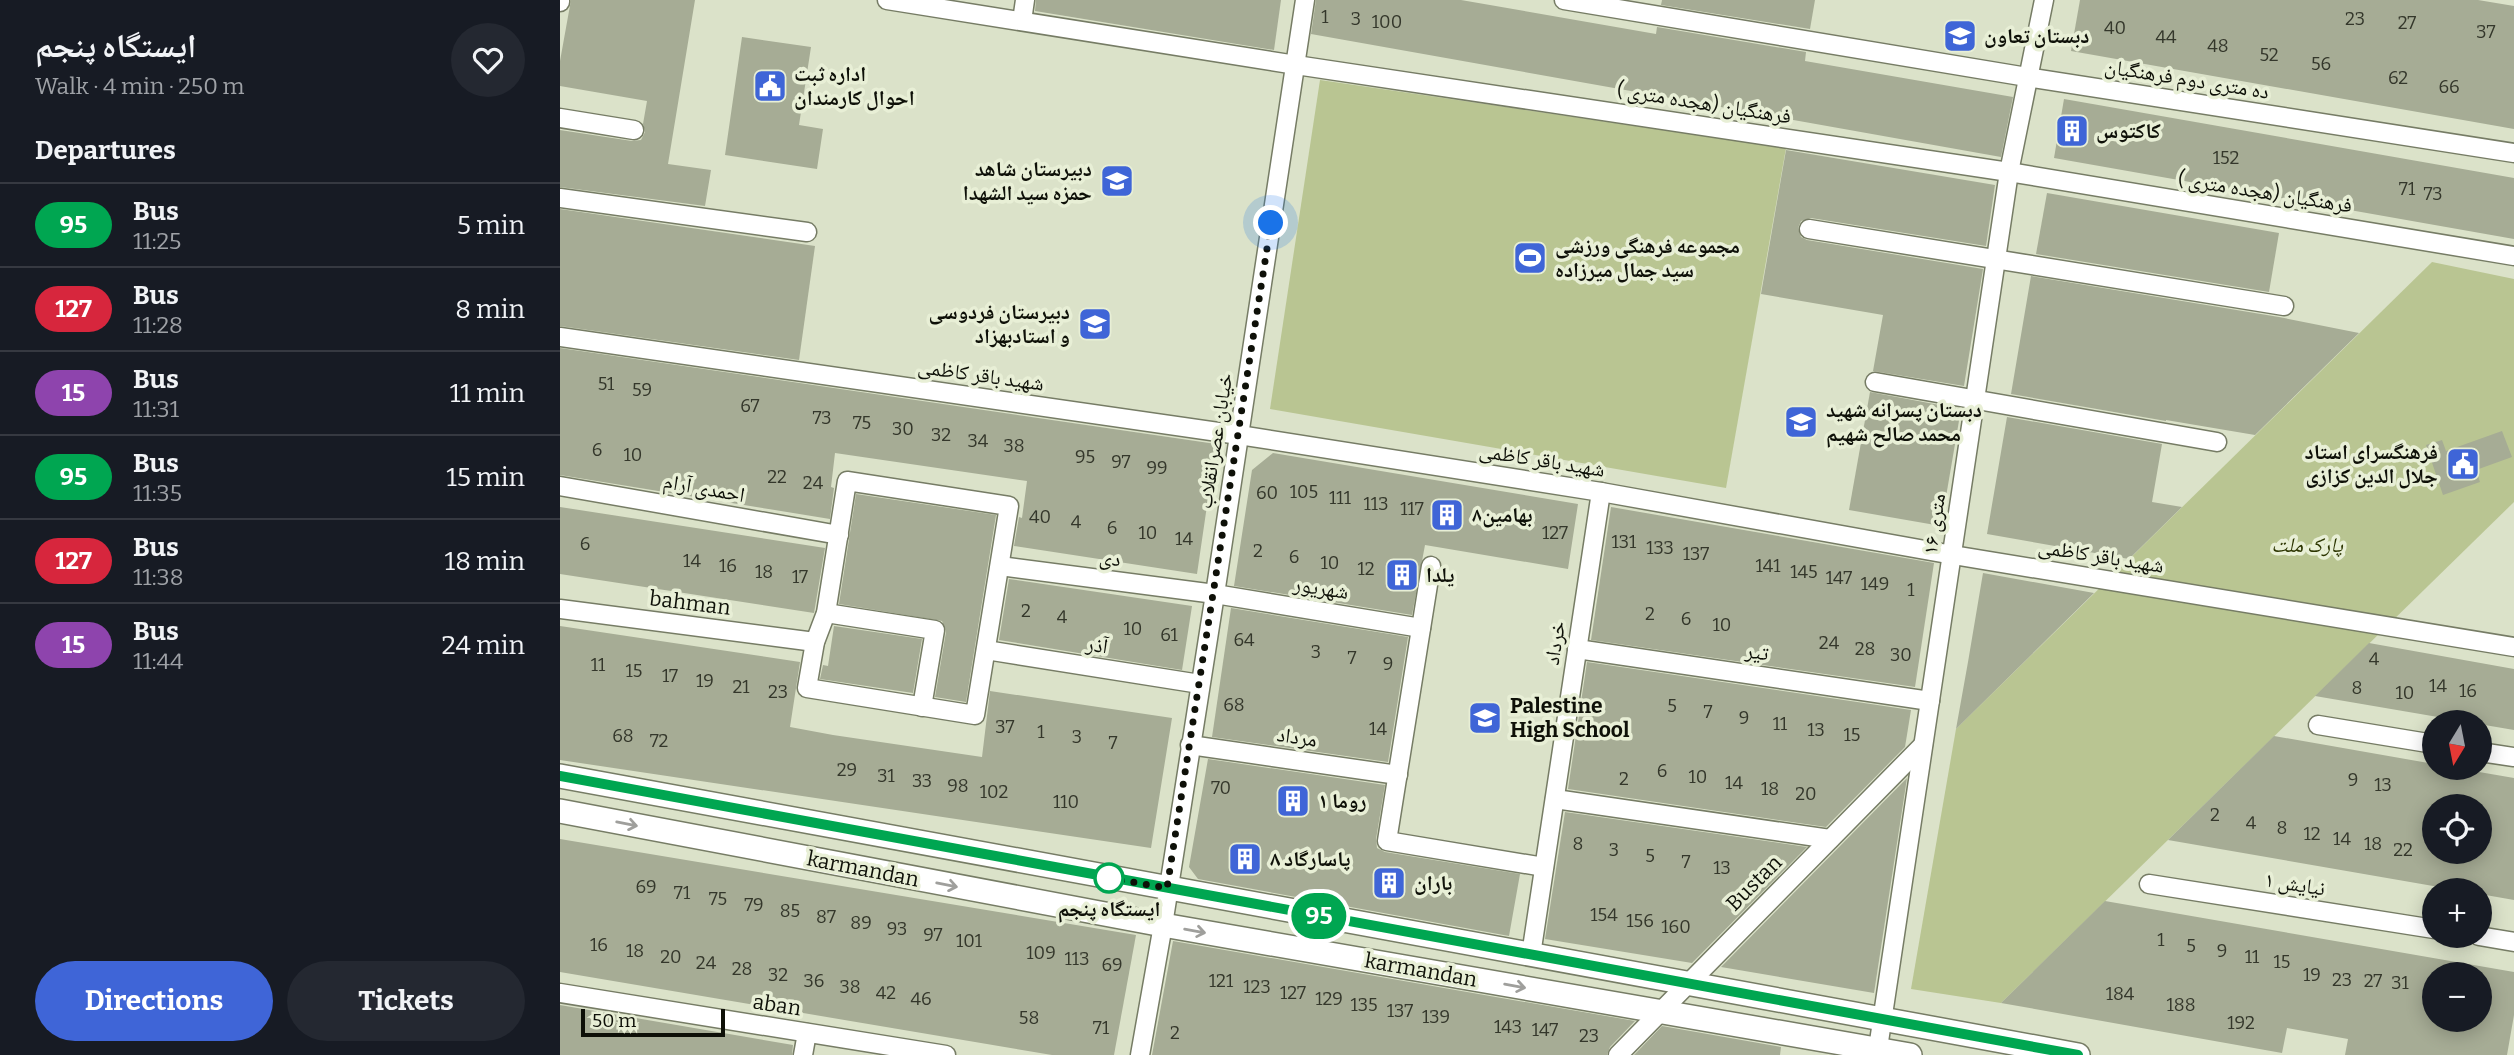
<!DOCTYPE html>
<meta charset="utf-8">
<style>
:root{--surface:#171b24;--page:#242831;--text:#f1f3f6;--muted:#9ea1a6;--line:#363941;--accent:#3f65d7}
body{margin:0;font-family:Bitter,"Noto Naskh Arabic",serif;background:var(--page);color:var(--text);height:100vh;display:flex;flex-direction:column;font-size:26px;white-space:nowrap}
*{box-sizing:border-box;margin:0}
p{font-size:23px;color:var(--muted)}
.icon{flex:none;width:38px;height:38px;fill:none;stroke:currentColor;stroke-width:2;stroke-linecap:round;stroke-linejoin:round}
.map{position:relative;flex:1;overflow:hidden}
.sheet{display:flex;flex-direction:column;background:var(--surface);width:560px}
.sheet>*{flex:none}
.badge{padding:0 14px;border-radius:23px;font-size:24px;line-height:46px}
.needle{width:46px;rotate:190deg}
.buttons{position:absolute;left:1862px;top:710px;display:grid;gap:14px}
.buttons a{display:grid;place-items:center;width:70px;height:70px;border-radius:50%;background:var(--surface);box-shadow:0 4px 18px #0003;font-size:35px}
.scale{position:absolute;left:21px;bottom:18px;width:144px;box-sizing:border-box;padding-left:7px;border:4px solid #0e1008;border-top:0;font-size:19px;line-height:24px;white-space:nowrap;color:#0e1008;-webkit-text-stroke:5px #e8efd6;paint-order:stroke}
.you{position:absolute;width:35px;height:35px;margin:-18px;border:5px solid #fff;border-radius:50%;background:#1a73e8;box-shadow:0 0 0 10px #1a73e833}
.map>.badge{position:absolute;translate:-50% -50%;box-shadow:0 0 0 4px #fff}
h2{padding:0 35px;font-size:26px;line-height:63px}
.round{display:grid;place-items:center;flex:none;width:74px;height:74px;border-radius:37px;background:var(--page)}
.head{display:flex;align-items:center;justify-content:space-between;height:119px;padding:0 35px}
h1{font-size:33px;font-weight:700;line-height:52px}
.button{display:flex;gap:14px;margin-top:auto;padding:14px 35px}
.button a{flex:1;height:80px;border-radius:42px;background:var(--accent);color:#fff;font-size:28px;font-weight:700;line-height:80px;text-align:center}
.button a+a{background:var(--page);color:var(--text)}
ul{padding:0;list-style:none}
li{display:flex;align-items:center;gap:21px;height:84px;padding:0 35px;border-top:2px solid var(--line)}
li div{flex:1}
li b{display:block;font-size:26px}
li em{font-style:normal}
li .badge{min-width:77px;font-weight:700;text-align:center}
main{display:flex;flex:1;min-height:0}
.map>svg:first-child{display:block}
</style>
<main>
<section class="sheet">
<div class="head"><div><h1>ایستگاه پنجم</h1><p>Walk · 4 min · 250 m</p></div><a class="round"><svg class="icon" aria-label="heart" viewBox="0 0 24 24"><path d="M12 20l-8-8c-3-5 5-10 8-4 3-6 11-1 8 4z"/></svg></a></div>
<h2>Departures</h2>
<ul>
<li><span class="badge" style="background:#00a651;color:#fff">95</span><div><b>Bus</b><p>11:25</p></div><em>5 min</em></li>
<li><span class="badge" style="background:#d7263d;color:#fff">127</span><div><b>Bus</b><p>11:28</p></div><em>8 min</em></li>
<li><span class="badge" style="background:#8e44ad;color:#fff">15</span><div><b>Bus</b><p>11:31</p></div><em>11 min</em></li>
<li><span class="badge" style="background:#00a651;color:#fff">95</span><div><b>Bus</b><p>11:35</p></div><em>15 min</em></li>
<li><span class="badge" style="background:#d7263d;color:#fff">127</span><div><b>Bus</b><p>11:38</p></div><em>18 min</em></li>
<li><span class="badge" style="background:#8e44ad;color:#fff">15</span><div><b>Bus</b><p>11:44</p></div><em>24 min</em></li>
</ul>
<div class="button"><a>Directions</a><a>Tickets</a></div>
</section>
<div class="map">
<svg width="1954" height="1055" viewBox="0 0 1954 1055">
<rect width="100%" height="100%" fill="#dbe2c9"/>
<g fill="#b9c592">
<path d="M760,80L1226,148L1166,488L710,409Z"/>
<path d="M1872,262L1954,279V502L1441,1003L1351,989L1396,729Z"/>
</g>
<g fill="#a6ac95" fill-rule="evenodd">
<path d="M11,0H135L108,164L151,170L145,206L0,187V130L72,141L81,140L85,132L83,124L87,101L0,86V61Z"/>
<path d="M476,0H721L714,50L475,11Z"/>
<path d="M756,0H901L1096,34L1097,27L1246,52L1245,61L1453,97L1441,157L751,34Z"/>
<path d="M1102,0H1255L1250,29L1101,5Z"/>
<path d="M1520,0H1918L1954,6V129L1511,51Z"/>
<path d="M182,37L251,47L239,125L263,129L257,169L165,155Z"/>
<path d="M1504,99L1954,178V239L1494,158Z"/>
<path d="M1226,150L1435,185L1426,246L1251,218L1241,221L1238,228L1241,237L1247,240L1423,269L1404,386L1313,371L1323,315L1201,294Z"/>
<path d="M1487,193L1719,233L1709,292L1476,254Z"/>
<path d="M0,209L255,246L239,360L0,326Z"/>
<path d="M1471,276L1719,317L1799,333L1695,435L1606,420V421L1451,394Z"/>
<path d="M0,348L656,444L637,574L454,546L459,517L462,518L467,481L275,453L271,487L274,488L270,519L0,475Z"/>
<path d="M1310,392L1401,409L1381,526L1289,510Z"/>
<path d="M1447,417L1602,444L1592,502L1622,507L1569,559L1427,534Z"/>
<path d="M1942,431L1952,457L1916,470L1920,482L1883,495L1866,445L1882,440L1886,451Z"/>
<path d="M713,453L1018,504L1008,569L865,545L852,615L674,586L692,470Z"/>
<path d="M296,494L436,515L406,702L375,697L386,632L382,621L279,604Z"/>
<path d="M0,507L265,548L254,613L0,574Z"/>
<path d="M1051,507L1374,563L1355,687L1031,640Z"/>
<path d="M1423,573L1534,593L1396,729L1408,662Z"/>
<path d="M449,579L632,606L622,670L439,640Z"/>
<path d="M671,608L848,637L828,762L652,737Z"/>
<path d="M0,626L240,662L230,727L273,735L422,757L430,691L612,718L591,848L0,760Z"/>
<path d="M274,626L362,639L353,693L260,679L263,665L268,666Z"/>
<path d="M1809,643L1954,669V730L1755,696Z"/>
<path d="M1027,662L1351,710L1345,747L1266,827L1008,789Z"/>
<path d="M1714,736L1874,764L1873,768H1896L1954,778V900L1920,894V891H1902L1608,840ZM1874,807H1920V852H1874Z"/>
<path d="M648,759L825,785L816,839L817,848L825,852L960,874L949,936L638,879L629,867Z"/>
<path d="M1347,778L1314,993L1161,967Z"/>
<path d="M1005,812L1247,847L1132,963L985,939Z"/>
<path d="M0,839L576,935L554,1055H492L0,972Z"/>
<path d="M1545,901L1954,972V1015L1947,1055H1785L1788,1039L1727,1028L1722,1053L1441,1003ZM1920,971V1020H1874V975H1919Z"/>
<path d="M613,941L1075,1021L1050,1047L1047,1055H592Z"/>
<path d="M0,1005L233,1045L232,1055H0Z"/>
<path d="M1102,1026L1221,1047L1220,1055H1074Z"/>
</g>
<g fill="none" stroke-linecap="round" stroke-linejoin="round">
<defs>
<g id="minor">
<path d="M327,0L736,65L1449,172L1954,256"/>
<path d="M1004,0L1467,77L1954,153"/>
<path d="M0,2V0"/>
<path d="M462,21L465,0"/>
<path d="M0,118L74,130"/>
<path d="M0,198L247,232"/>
<path d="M1249,229L1724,306"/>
<path d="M0,337L679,435L1041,492L1393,555L1954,647"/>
<path d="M1315,382L1657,442"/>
<path d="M287,481L449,506L415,715L247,688L255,642L266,613Z"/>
<path d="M0,486L279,535"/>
<path d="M440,566L655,594L861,628"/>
<path d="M871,566L827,841L984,867"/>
<path d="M0,609L255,642"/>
<path d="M266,613L375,630L362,707"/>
<path d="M1017,649L1370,701"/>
<path d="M426,650L640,684"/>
<path d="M1758,725L1874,744"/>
<path d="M630,745L838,775"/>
<path d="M1920,752L1954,757"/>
<path d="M995,799L1270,839"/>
<path d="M1589,884L1874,929"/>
<path d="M1919,936L1954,942"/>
<path d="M971,955L1041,492"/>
<path d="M0,993L386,1055"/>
<path d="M243,1055L247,1033"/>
<path d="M580,1055L603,925L655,594L745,0"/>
<path d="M1058,1055L1363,745"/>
<path d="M1317,1055L1449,172L1484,0"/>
</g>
<g id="secondary">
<path d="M0,776L1518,1055"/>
<path d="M0,811L603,925L1350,1055"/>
</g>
</defs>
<use href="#minor" stroke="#767c65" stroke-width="21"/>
<use href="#secondary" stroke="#767c65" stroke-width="26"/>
<use href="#minor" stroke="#fff" stroke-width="18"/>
<use href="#secondary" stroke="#fff" stroke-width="23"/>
</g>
<defs><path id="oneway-shaft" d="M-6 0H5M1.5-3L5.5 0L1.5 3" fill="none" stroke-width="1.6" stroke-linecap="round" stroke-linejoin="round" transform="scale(1.75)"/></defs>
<g stroke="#9f9f9c">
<use href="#oneway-shaft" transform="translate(67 824) rotate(11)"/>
<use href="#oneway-shaft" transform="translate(387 885) rotate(11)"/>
<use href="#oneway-shaft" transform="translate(635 931) rotate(10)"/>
<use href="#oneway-shaft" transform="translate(955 986) rotate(10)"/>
</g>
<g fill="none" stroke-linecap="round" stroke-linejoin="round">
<defs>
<path id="line" d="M0,776L1518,1055"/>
</defs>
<use href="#line" stroke="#fff" stroke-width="16"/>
<use href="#line" stroke="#00a651" stroke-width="10"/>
<path stroke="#0e1008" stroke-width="7" stroke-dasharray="0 12.6" d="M549,878L607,888L711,223"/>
</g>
<defs>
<symbol id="school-square" viewBox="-11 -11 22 22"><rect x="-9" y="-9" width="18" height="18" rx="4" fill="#3f65d7" stroke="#e8efd6"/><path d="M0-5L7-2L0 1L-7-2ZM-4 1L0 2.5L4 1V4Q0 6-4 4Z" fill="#fff"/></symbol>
<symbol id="civic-square" viewBox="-11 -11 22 22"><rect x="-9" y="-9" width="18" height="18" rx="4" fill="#3f65d7" stroke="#e8efd6"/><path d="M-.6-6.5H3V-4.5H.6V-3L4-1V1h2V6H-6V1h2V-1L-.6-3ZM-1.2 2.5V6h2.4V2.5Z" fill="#fff"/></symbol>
<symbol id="building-square" viewBox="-11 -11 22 22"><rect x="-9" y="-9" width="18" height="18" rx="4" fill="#3f65d7" stroke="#e8efd6"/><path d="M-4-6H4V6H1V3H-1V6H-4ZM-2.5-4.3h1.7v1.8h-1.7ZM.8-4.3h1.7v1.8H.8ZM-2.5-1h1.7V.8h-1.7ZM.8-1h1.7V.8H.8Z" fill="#fff"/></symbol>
<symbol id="stadium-square" viewBox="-11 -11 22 22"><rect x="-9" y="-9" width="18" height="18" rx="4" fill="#3f65d7" stroke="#e8efd6"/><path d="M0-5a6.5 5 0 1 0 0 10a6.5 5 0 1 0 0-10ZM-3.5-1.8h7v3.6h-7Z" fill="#fff"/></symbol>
</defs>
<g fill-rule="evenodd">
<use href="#school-square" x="1381" y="17" width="38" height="38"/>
<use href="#civic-square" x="191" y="67" width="38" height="38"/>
<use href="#building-square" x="1493" y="112" width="38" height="38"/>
<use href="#school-square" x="538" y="162" width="38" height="38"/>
<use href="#stadium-square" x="951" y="239" width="38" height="38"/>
<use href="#school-square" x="516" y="305" width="38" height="38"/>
<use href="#school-square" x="1222" y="403" width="38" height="38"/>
<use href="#civic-square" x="1884" y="445" width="38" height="38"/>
<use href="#building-square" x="868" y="496" width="38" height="38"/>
<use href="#building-square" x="823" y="556" width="38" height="38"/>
<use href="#school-square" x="906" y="699" width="38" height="38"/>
<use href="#building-square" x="714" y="782" width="38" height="38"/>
<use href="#building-square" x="666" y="840" width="38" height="38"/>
<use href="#building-square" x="810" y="864" width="38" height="38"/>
</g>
<circle fill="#fff" stroke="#00a651" stroke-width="3.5" cx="549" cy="878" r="14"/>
<g text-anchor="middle" stroke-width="7" stroke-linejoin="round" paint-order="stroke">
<g font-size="18" fill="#34372b">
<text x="765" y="23">1</text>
<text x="796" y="25">3</text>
<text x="1795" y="25">23</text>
<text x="827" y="28">100</text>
<text x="1847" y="29">27</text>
<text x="1555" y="34">40</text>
<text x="1926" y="38">37</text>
<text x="1606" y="43">44</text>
<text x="1658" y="52">48</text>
<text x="1709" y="61">52</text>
<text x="1761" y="70">56</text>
<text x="1838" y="84">62</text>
<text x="1889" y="93">66</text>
<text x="1666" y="164">152</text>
<text x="1847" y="195">71</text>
<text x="1873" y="200">73</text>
<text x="46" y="390">51</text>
<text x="82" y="396">59</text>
<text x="190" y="412">67</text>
<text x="262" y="424">73</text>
<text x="302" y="429">75</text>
<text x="343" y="435">30</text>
<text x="381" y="441">32</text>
<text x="418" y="447">34</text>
<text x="454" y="452">38</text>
<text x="37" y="456">6</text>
<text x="73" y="461">10</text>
<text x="525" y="463">95</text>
<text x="561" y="468">97</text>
<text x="597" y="474">99</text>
<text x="217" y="483">22</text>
<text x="253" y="489">24</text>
<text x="744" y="498">105</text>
<text x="707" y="499">60</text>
<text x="780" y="504">111</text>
<text x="816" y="510">113</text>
<text x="852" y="515">117</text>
<text x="480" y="523">40</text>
<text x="516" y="528">4</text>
<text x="552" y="534">6</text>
<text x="588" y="539">10</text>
<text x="995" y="539">127</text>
<text x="624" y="545">14</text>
<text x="1064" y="548">131</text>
<text x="25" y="550">6</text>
<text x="1100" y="554">133</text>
<text x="698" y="557">2</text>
<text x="1136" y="560">137</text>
<text x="734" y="563">6</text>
<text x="132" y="567">14</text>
<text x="770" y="569">10</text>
<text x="168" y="572">16</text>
<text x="1208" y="572">141</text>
<text x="806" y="575">12</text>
<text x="204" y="578">18</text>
<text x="1244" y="578">145</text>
<text x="240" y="583">17</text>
<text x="1279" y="584">147</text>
<text x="1315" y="590">149</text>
<text x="1351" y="596">1</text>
<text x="466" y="617">2</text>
<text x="1090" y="620">2</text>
<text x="502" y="623">4</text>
<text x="1126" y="625">6</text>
<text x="1162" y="631">10</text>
<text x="573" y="635">10</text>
<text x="609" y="641">61</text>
<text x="684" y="646">64</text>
<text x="1269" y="649">24</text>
<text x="1305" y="655">28</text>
<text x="756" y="658">3</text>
<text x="1341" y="661">30</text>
<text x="792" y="664">7</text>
<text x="1814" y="665">4</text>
<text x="828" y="670">9</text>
<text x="38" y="671">11</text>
<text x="74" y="677">15</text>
<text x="110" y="682">17</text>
<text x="145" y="687">19</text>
<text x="1878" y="692">14</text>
<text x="181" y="693">21</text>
<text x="1797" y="694">8</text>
<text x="1908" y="697">16</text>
<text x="218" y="698">23</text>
<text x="1845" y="699">10</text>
<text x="674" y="711">68</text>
<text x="1112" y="712">5</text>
<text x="1148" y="718">7</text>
<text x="1184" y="724">9</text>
<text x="1220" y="730">11</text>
<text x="445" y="733">37</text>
<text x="818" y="735">14</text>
<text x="1256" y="736">13</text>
<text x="481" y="738">1</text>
<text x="1292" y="741">15</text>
<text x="63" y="742">68</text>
<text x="517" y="743">3</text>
<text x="99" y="747">72</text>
<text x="553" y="749">7</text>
<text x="287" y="776">29</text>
<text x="1102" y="777">6</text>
<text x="326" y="782">31</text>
<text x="1138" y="783">10</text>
<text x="1064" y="785">2</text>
<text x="1793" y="786">9</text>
<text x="362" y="787">33</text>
<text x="1174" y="789">14</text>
<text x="1823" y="791">13</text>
<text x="398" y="792">98</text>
<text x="661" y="794">70</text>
<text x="1210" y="795">18</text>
<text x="434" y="798">102</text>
<text x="1246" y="800">20</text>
<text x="506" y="808">110</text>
<text x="1655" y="821">2</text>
<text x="1691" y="829">4</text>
<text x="1722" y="834">8</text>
<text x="1752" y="840">12</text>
<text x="1782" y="845">14</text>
<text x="1018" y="850">8</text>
<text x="1813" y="850">18</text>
<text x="1054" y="856">3</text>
<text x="1843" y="856">22</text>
<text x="1090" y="862">5</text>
<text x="1126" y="868">7</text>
<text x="1162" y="874">13</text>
<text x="86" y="893">69</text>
<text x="122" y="899">71</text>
<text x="158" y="905">75</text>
<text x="194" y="911">79</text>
<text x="230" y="917">85</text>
<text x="1044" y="921">154</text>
<text x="266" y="923">87</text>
<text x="1080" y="927">156</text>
<text x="301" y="929">89</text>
<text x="1116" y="933">160</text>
<text x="337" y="935">93</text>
<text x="373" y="941">97</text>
<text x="1601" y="946">1</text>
<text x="409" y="947">101</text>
<text x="39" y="951">16</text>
<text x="1631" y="952">5</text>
<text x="75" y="957">18</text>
<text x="1662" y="957">9</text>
<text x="481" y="959">109</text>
<text x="111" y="963">20</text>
<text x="1692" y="963">11</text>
<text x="517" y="965">113</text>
<text x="1722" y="968">15</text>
<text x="146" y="969">24</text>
<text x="552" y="971">69</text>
<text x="182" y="975">28</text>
<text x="218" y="981">32</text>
<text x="1752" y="981">19</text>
<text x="1782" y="986">23</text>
<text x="254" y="987">36</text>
<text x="661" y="987">121</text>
<text x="1813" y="987">27</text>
<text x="1840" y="989">31</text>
<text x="290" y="993">38</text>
<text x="697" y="993">123</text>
<text x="326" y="999">42</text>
<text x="733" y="999">127</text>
<text x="1560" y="1000">184</text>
<text x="361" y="1005">46</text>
<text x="769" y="1005">129</text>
<text x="804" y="1011">135</text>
<text x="1621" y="1011">188</text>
<text x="840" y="1017">137</text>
<text x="876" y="1023">139</text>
<text x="469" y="1024">58</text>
<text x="1681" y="1029">192</text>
<text x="948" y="1033">143</text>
<text x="541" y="1034">71</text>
<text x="985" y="1036">147</text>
<text x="615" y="1039">2</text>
<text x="1029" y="1042">23</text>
</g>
<g font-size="21" font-weight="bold" fill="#0e1008" stroke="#e8efd6" text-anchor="start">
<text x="1424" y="43">دبستان تعاون</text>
<text x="234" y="81">اداره ثبت<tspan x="234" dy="24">احوال کارمندان</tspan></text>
<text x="1536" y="138">کاکتوس</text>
<text x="532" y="176" text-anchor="end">دبیرستان شاهد<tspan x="532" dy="24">حمزه سید الشهدا</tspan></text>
<text x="995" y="253">مجموعه فرهنگی ورزشی<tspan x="995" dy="24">سید جمال میرزاده</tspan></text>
<text x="510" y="319" text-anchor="end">دبیرستان فردوسی<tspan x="510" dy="24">و استادبهزاد</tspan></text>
<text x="1266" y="417">دبستان پسرانه شهید<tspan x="1266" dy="24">محمد صالح شهیم</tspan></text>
<text x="1878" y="459" text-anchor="end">فرهنگسرای استاد<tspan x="1878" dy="24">جلال الدین کزازی</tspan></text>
<text x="912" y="522">بهامین۸</text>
<text x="866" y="582">یلدا</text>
<text x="950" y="713">Palestine<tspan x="950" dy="24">High School</tspan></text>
<text x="758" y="808">روما ۱</text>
<text x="710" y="866">پاسارگاد ۸</text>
<text x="854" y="890">باران</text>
</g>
<g font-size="21" fill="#0e1008" stroke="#e8efd6">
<text transform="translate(1627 79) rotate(9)" y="7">ده متری دوم فرهنگیان</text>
<text transform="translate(1144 103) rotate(9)" y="7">فرهنگیان (هجده متری )</text>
<text transform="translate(1705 192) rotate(9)" y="7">فرهنگیان (هجده متری )</text>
<text transform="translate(421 375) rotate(8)" y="7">شهید باقر کاظمی</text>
<text transform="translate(655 441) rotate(-81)" y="7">خیابان عصرانقلاب</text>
<text transform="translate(982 460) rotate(9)" y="7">شهید باقر کاظمی</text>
<text transform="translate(144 488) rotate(10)" y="7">احمدی آرام</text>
<text transform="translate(1374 524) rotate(-82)" y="7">۱۶ متری</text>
<text transform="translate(1541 556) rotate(9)" y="7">شهید باقر کاظمی</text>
<text transform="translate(550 558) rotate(7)" y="7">دی</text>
<text transform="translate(761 588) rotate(9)" y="7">شهریور</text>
<text transform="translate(130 603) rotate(7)" y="7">bahman</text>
<text transform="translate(995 643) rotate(-81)" y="7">خرداد</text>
<text transform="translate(537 645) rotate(9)" y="7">آذر</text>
<text transform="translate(1197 652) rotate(8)" y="7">تیر</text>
<text transform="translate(737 737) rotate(8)" y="7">مرداد</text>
<text transform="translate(303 869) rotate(11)" y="7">karmandan</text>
<text transform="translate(1194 883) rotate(-45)" y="7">Bustan</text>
<text transform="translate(1735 884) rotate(9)" y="7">نیایش ۱</text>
<text transform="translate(861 970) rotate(10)" y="7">karmandan</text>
<text transform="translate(217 1005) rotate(9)" y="7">aban</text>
</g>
<g font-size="21" font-style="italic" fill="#2c3500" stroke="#e8efd6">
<text x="1747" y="552">پارک ملت</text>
</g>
<g font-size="21" font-weight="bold" fill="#0e1008" stroke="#e8efd6">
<text x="549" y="916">ایستگاه پنجم</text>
</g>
</g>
</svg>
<div class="buttons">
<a><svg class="needle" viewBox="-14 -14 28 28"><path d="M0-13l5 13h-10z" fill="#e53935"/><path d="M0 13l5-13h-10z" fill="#9ea1a6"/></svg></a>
<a><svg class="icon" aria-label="locate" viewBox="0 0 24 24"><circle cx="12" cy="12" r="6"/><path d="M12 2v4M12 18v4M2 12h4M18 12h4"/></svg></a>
<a>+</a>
<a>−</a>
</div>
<div class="scale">50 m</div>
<div class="you" style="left:711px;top:223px"></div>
<b class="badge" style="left:759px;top:916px;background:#00a651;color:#fff">95</b>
</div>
</main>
